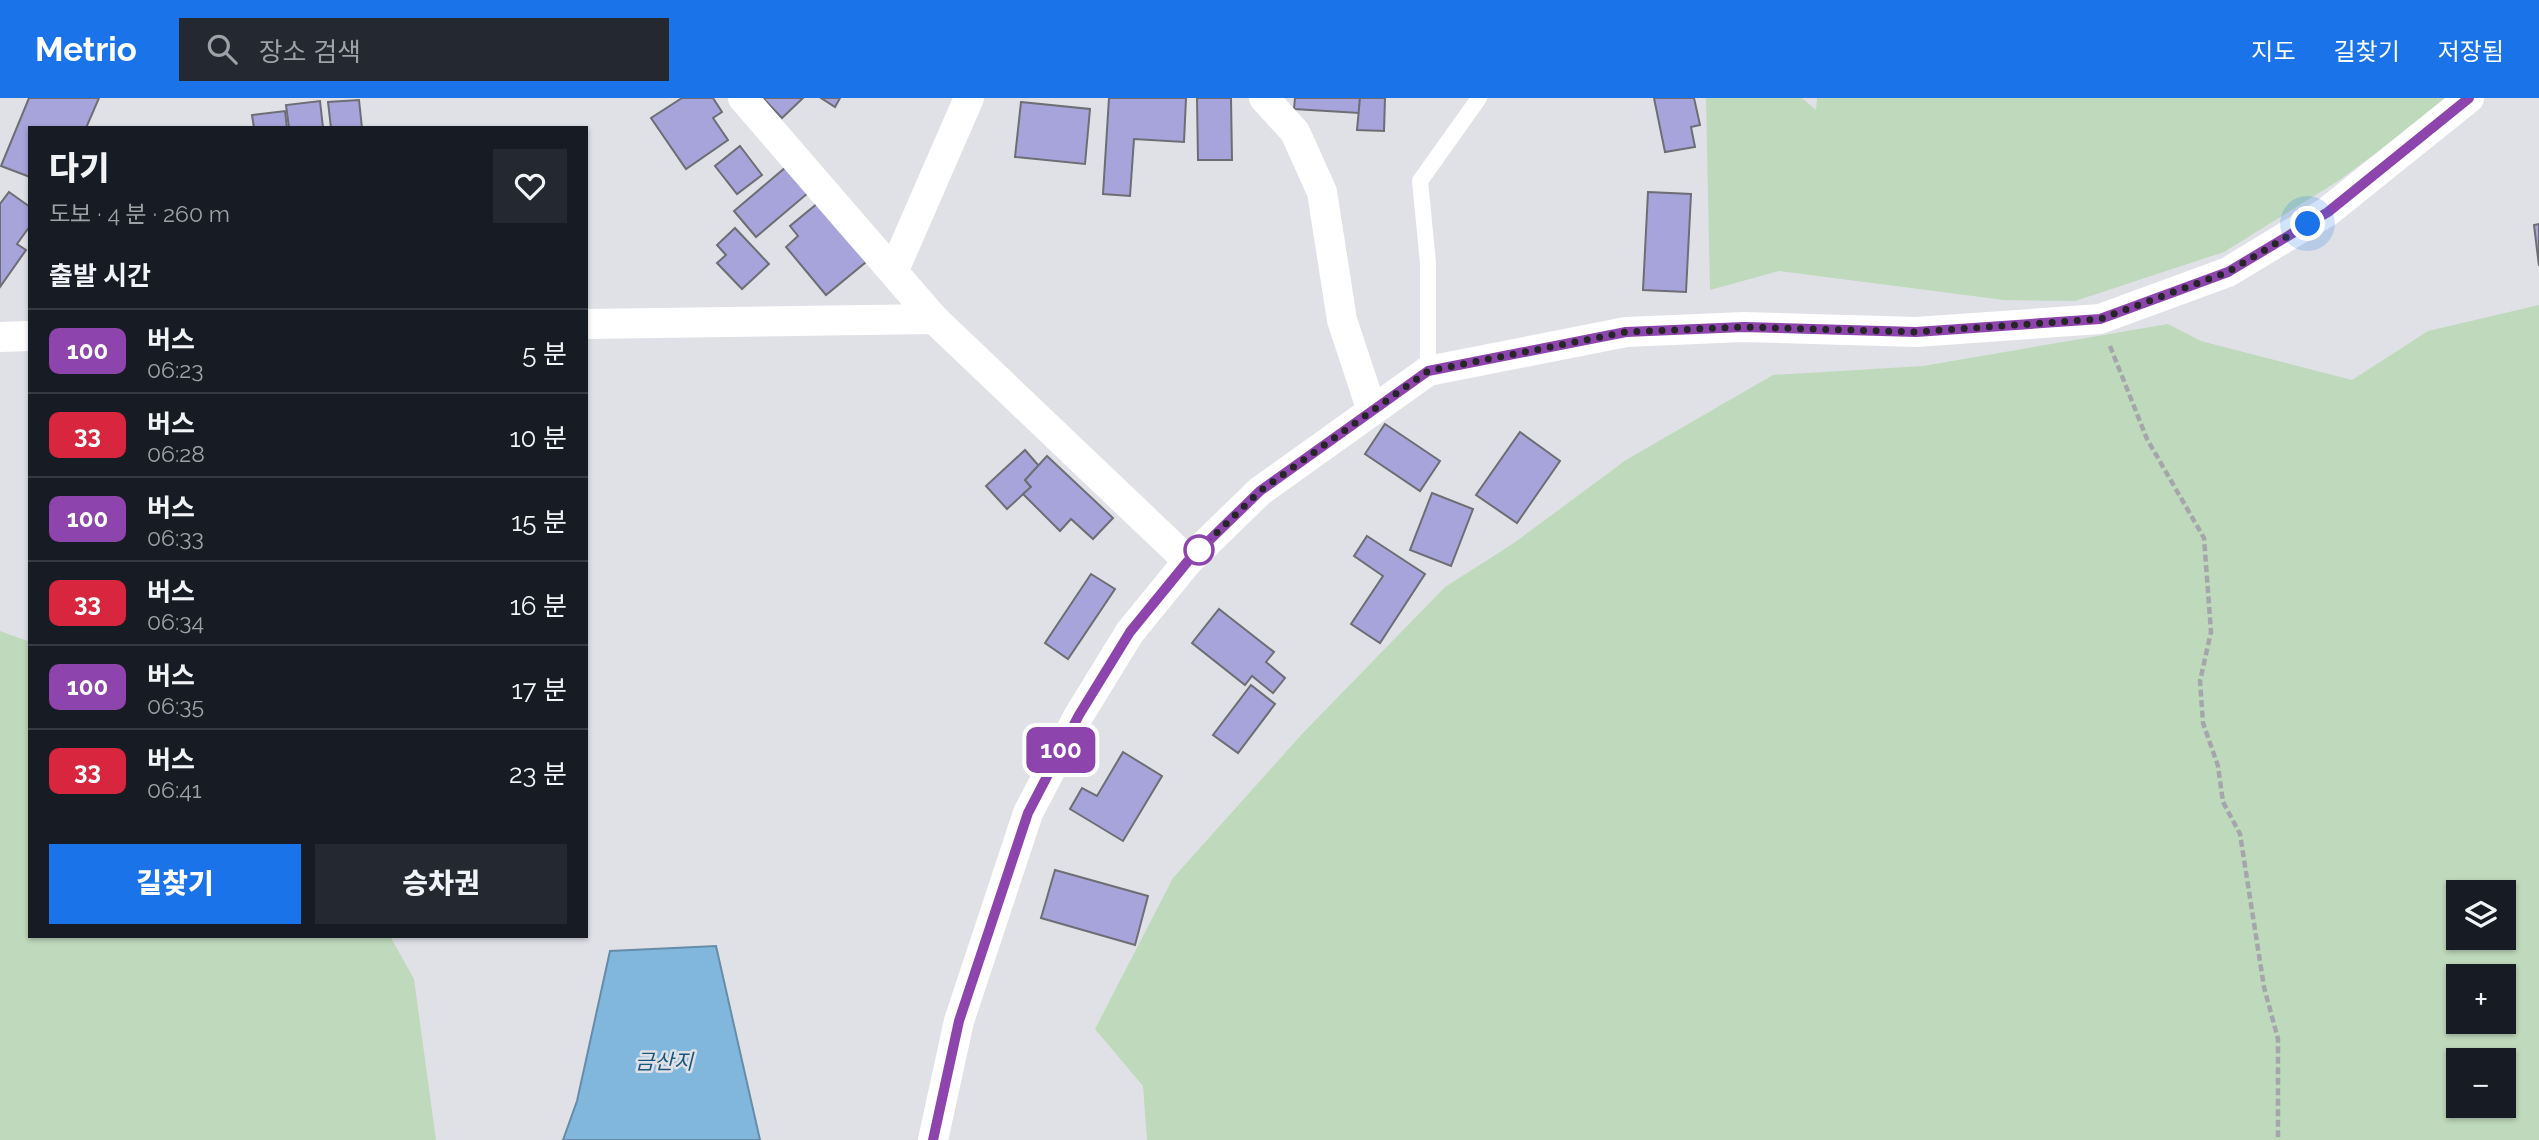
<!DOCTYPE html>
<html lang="ko">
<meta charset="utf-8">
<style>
:root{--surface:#171b24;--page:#242831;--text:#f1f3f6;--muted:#9ea1a6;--line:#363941;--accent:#1a73e8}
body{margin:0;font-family:Raleway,"Noto Sans KR",sans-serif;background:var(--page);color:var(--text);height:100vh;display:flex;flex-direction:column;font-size:26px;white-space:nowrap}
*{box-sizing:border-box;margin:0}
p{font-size:23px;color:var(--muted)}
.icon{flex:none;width:38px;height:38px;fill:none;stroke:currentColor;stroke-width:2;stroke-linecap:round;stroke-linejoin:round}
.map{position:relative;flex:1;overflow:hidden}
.sheet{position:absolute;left:28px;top:28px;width:560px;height:812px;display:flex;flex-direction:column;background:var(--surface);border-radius:0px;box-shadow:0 2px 5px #0004}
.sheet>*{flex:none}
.badge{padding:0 14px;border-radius:10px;font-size:24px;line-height:46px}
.buttons{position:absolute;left:2446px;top:782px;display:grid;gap:14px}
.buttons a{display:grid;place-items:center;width:70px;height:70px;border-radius:0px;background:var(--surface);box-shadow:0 2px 5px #0004;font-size:35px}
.you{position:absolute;width:35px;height:35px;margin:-18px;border:5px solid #fff;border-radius:50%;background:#1a73e8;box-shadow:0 0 0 10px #1a73e833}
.map>.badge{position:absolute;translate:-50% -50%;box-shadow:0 0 0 4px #fff}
h2{padding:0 21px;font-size:26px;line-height:63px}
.round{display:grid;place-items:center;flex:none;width:74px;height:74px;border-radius:0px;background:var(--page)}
.head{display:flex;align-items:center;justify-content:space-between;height:119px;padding:0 21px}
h1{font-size:33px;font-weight:800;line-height:52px}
.cta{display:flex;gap:14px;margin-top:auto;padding:14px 21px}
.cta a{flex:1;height:80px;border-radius:0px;background:var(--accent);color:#fff;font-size:28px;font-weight:800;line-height:80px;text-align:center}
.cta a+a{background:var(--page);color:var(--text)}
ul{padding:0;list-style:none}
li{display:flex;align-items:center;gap:21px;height:84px;padding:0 21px;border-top:2px solid var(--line)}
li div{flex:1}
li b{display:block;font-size:26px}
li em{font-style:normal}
li .badge{min-width:77px;font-weight:700;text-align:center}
header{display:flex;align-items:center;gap:42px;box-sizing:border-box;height:98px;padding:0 35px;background:var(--accent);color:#fff}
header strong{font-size:33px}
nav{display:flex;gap:38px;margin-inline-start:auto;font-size:24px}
.search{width:490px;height:63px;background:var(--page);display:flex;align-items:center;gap:18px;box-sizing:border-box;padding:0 24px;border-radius:0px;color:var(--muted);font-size:26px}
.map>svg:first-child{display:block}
</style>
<header>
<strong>Metrio</strong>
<div class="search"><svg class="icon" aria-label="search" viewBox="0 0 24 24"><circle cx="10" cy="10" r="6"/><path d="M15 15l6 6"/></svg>장소 검색</div>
<nav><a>지도</a><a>길찾기</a><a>저장됨</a></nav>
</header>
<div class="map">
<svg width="2539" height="1042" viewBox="0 0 2539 1042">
<rect width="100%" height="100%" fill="#e0e1e7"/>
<g fill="#bfd9bc" fill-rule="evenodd">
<path d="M1706,0H1802L1816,12L1817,0H2451L2338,83L2224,154L2075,203L2004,202L1779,173L1710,192Z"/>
<path d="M2539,207V1042H1147L1143,988L1095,931L1173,780L1302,636L1445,489L1514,445L1626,362L1773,277L1923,268L2168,226L2201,243L2352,282L2428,233ZM2459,794H2504V840H2459ZM2504,878V924H2459V878ZM2504,962V1008H2459V962Z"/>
<path d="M0,533L30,544V838H390L414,881L436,1042H0Z"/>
</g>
<path fill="#82b7dd" stroke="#668ca7" stroke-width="2" d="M716,848L760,1042H563L577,1003L610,853Z"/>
<g fill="#a7a4db" stroke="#6d6d73" stroke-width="2">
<path d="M29,0H99L86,30H30V79L1,68Z"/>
<path d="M682,0H713L722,14L713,20L728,42L686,71L651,20Z"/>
<path d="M763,0H803L782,20Z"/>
<path d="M821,0H840L835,9Z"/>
<path d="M1109,0H1186L1184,44L1134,41L1130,98L1103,96Z"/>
<path d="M1197,0H1231L1232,62H1198Z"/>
<path d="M1295,0H1360L1359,15L1294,11Z"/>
<path d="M1360,0H1385L1384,33L1357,32Z"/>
<path d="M1654,0H1694L1700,27L1691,29L1695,49L1665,54Z"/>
<path d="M359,2L362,30H331L328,4Z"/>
<path d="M320,3L323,30H289L286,7Z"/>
<path d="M1021,4L1090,11L1085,66L1015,59Z"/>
<path d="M285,13L287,30H254L252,17Z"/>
<path d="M740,48L762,77L737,96L715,68Z"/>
<path d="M786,69L808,95L756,139L734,113Z"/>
<path d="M9,94L30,109V128L17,146L26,152L0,189V106Z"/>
<path d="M1648,94L1691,96L1686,194L1643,192Z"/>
<path d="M818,105L866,164L826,197L786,149L798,138L790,128Z"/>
<path d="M2539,126V168L2534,127Z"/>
<path d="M735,130L769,166L742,191L717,165L726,157L717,147Z"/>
<path d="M1385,326L1440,363L1420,393L1365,356Z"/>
<path d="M1520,334L1560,363L1517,425L1476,397Z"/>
<path d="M1025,352L1039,368L1025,382L1031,389L1007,411L986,388Z"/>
<path d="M1047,358L1113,420L1093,441L1071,421L1060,433L1023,396L1031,389L1025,382Z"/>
<path d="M1432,395L1473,411L1451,468L1410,452Z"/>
<path d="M1367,438L1425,476L1380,545L1351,526L1383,478L1354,458Z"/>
<path d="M1091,476L1115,491L1068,561L1045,545Z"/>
<path d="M1219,511L1274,554L1266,564L1285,580L1273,595L1252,578L1245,587L1192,545Z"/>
<path d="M1251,587L1275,606L1238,655L1213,637Z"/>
<path d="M1123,654L1162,678L1123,743L1070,711L1082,690L1097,698Z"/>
<path d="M1055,772L1148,798L1135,847L1041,820Z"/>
</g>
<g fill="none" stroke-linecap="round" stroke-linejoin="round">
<path stroke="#a5a6ab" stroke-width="4.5" stroke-dasharray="7 3.5" stroke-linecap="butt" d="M2110,248L2147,341L2204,440L2211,534L2200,583L2203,625L2218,668L2223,704L2240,736L2264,889L2278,941V1042"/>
<path stroke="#fff" stroke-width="16" d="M1428,273V165L1420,83L1479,0"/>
<g stroke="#fff" stroke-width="30">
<path d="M743,0L934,221L1188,463"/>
<path d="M1264,0L1295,34L1322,94L1342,222L1372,313"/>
<path d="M894,172L969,0"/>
<path d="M586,226L934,221"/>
<path d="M0,239L30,238"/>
<path d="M933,1042L959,923L1028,715L1079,617L1130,534L1188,463L1260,393L1428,273L1626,234L1744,229L1916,234L2100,221L2228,174L2327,114L2469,0"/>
</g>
</g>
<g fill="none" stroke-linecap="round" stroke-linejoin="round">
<defs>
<path id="line" d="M933,1042L959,923L1028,715L1079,617L1130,534L1188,463L1260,393L1428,273L1626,234L1744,229L1916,234L2100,221L2228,174L2328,114L2469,0"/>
</defs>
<use href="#line" stroke="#fff" stroke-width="16"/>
<use href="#line" stroke="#8e44ad" stroke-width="10"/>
<path stroke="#262628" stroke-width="7" stroke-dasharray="0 12.6" d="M1199,452L1260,393L1428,273L1626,234L1744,229L1916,234L2100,221L2228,174L2308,126"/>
</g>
<circle fill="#fff" stroke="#8e44ad" stroke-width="3.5" cx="1199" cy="452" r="14"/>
<g text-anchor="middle" stroke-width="5" stroke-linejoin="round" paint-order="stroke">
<g font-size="21" font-style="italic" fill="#1a577d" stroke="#e0e1e7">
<text x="664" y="971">금산지</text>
</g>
</g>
</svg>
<div class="buttons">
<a><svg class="icon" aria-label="layers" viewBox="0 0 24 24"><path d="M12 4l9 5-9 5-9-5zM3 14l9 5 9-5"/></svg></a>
<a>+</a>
<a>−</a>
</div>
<div class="you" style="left:2308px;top:126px"></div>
<b class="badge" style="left:1061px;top:652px;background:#8e44ad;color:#fff">100</b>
<section class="sheet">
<div class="head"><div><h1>다기</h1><p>도보 · 4 분 · 260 m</p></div><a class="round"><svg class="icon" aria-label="heart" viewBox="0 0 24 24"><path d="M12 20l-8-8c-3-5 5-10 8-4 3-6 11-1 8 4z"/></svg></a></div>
<h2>출발 시간</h2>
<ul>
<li><span class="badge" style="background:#8e44ad;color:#fff">100</span><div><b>버스</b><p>06:23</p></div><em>5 분</em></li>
<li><span class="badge" style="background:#d7263d;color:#fff">33</span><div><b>버스</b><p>06:28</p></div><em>10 분</em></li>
<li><span class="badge" style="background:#8e44ad;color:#fff">100</span><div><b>버스</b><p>06:33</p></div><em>15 분</em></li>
<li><span class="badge" style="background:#d7263d;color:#fff">33</span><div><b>버스</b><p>06:34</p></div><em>16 분</em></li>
<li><span class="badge" style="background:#8e44ad;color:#fff">100</span><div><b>버스</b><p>06:35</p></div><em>17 분</em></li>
<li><span class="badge" style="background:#d7263d;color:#fff">33</span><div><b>버스</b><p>06:41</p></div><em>23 분</em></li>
</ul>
<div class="cta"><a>길찾기</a><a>승차권</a></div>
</section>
</div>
